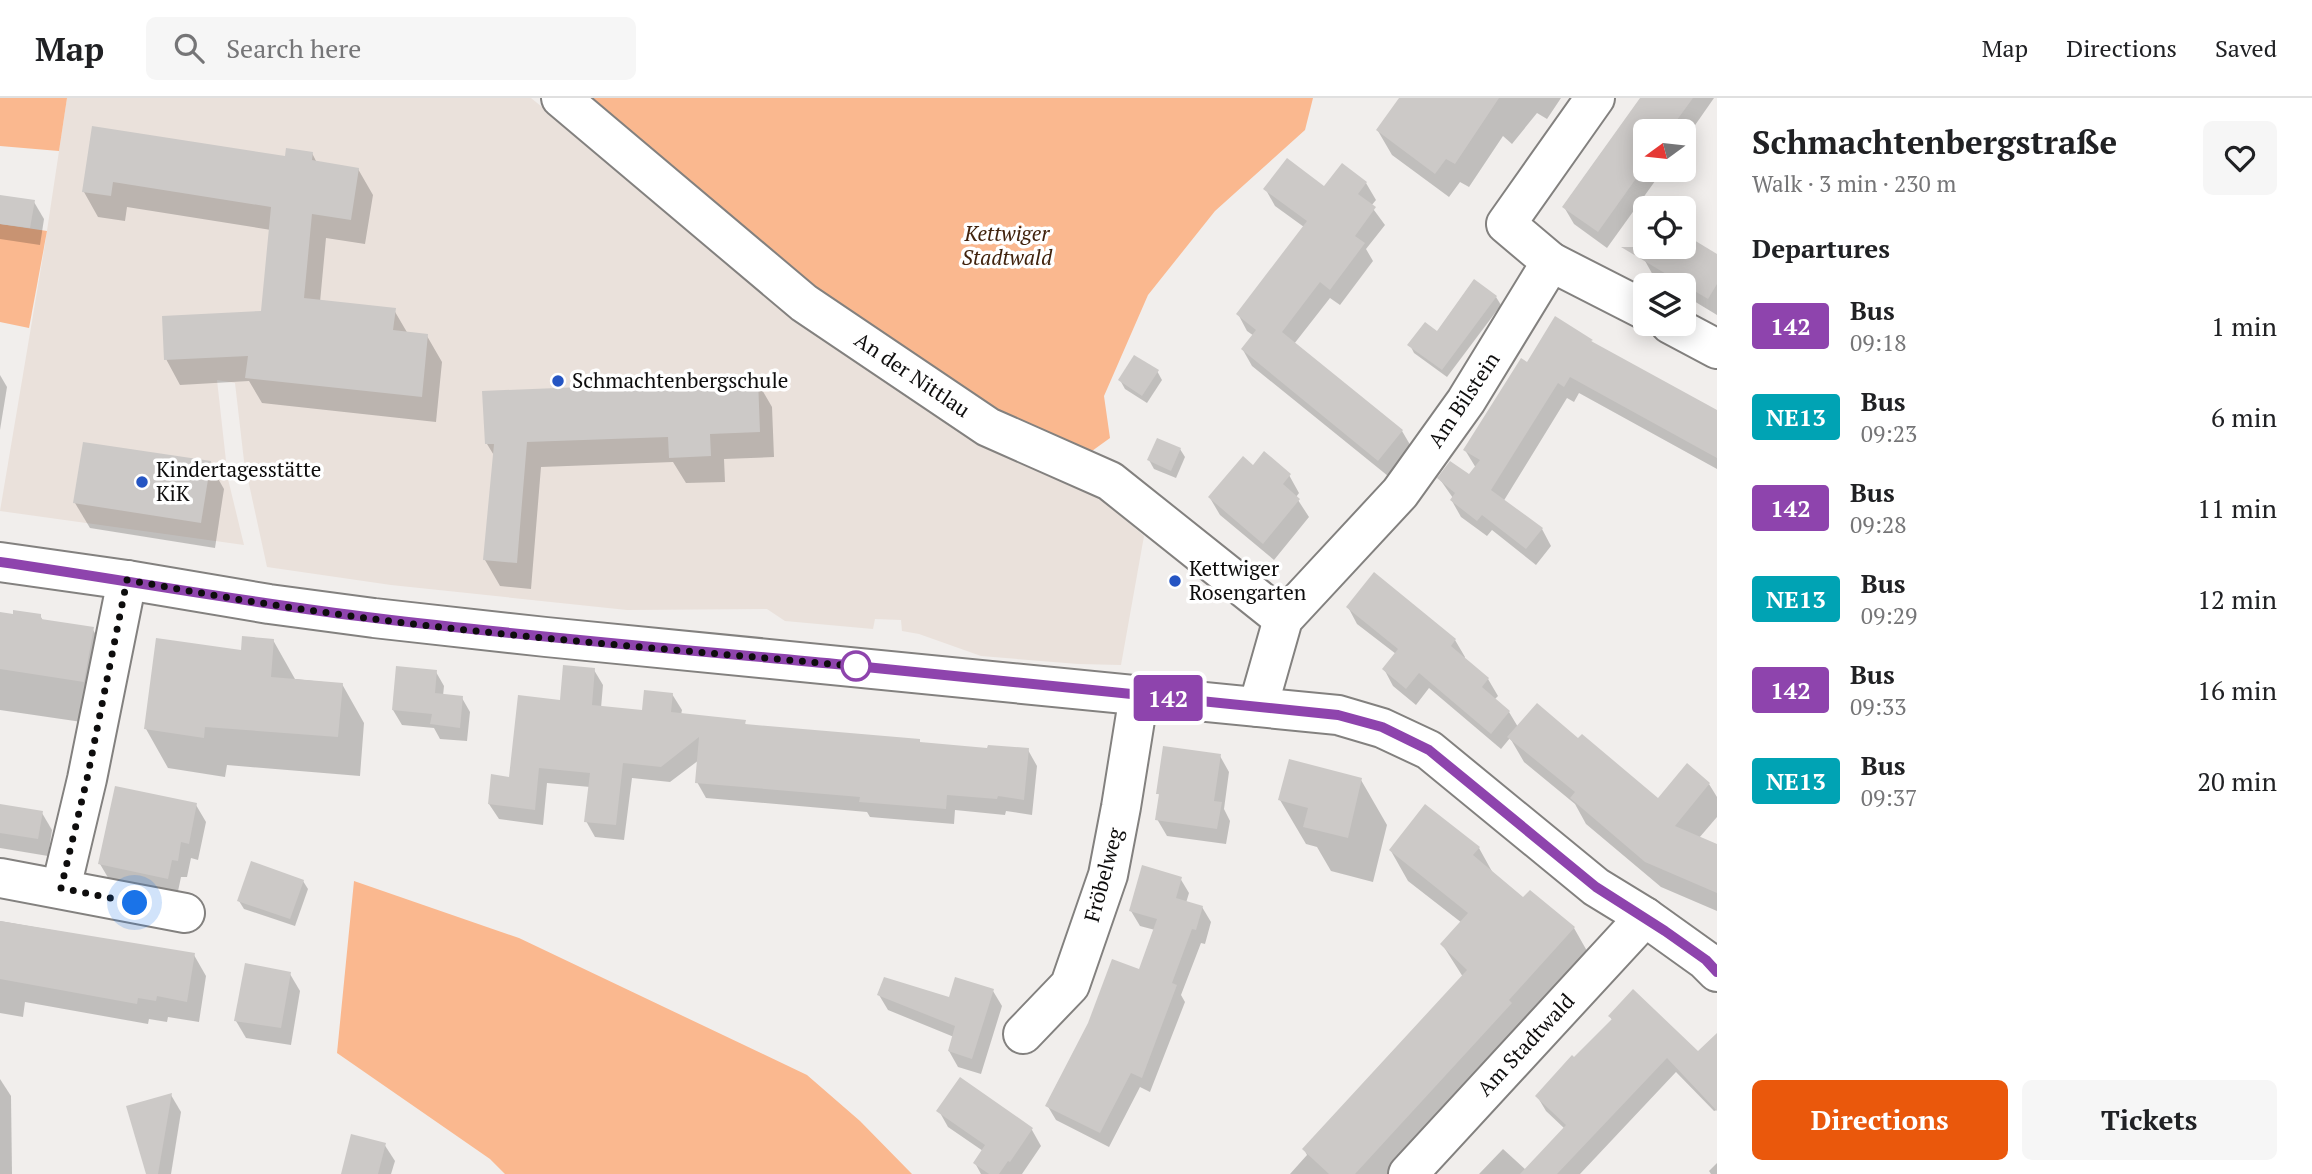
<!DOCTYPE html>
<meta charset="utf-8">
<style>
:root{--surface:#fff;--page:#f6f6f6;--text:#202124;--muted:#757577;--line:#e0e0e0;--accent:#ea580c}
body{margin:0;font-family:"PT Serif",serif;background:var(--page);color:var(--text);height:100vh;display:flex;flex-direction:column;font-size:26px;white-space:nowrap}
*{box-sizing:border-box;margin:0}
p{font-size:23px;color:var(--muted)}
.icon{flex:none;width:38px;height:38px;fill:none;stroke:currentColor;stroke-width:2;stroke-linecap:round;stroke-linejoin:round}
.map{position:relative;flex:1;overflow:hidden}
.side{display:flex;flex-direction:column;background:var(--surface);width:595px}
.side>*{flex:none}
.badge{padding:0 14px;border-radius:5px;font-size:24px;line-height:46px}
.needle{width:46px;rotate:255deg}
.fabs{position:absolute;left:1633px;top:21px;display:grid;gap:14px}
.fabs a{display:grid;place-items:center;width:63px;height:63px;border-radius:10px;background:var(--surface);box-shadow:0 4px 18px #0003;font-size:35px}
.you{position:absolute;width:35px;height:35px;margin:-18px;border:5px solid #fff;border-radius:50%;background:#1a73e8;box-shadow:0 0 0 10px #1a73e833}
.map>.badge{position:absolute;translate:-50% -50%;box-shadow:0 0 0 4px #fff}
h2{padding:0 35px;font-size:26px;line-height:63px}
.round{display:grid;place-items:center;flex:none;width:74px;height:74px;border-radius:10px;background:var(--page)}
.summary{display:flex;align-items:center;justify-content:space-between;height:119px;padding:0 35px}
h1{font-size:33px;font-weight:700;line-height:52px}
.primary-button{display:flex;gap:14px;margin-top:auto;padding:14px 35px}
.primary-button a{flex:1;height:80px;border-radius:10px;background:var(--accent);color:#fff;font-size:28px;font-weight:700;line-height:80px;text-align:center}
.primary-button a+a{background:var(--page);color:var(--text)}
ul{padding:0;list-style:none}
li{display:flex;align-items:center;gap:21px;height:91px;padding:0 35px}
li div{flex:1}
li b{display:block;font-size:26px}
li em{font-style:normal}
li .badge{min-width:77px;font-weight:700;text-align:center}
header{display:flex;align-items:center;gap:42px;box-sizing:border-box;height:98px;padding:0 35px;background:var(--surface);border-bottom:2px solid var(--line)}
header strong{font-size:33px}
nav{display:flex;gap:38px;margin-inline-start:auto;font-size:24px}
.search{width:490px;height:63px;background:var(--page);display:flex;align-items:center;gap:18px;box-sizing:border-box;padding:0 24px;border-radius:10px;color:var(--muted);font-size:26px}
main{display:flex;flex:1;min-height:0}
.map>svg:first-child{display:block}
</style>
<header>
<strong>Map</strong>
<div class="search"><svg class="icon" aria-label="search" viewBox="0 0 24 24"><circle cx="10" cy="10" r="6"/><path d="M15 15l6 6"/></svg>Search here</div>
<nav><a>Map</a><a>Directions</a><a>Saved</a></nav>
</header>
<main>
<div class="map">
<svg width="1717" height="1076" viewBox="0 0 1717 1076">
<rect width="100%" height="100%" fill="#f1eeec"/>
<path fill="#eae1db" d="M67,0H531L816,232L1097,397L1144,438L1121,567L1078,566L981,558L919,536L902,533L901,522L875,521L873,531L785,523L767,511L627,512L391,487L267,469L244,363L235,285L217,282L228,381L244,447L0,413L45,146Z"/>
<g fill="#fab88f">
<path d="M0,0H67L59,53L0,48Z"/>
<path d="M579,0H1313L1305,32L1215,113L1148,197L1104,298L1110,340L1085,358L986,314L800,186Z"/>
<path d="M0,126L47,133L29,230L0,224Z"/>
<path d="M354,783L519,840L807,977L860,1023L912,1076H505L490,1061L337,955Z"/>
</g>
<g fill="#0003">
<path d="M1424,0H1561L1547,21L1537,15L1512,46L1503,38L1469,89L1460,84L1449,99L1392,57L1378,33Z"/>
<path d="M1648,0H1714L1684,43V33H1645V72H1663L1607,150L1574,126L1564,109Z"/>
<path d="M94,30L286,60L312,55L317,65L358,71L373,97L365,146L326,140L320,204L394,212L408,236L427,238L442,264L436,324L262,305L249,283L180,287L166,261L263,215L271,132L127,109L125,123L98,119L84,94Z"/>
<path d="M1366,85L1376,102L1371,108L1385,127L1366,151L1373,163L1340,207L1330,200L1294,246L1402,333L1412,350L1388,378L1252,268L1243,252L1254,238L1247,233L1238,216L1304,129L1275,108L1266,92L1325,90Z"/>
<path d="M0,98L34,104L44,121L40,147L0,141Z"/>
<path d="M1684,138L1717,158V217L1684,197V187H1668L1654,179L1644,161L1652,149H1684Z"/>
<path d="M1496,199L1501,207L1447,279L1414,255L1410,247L1437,235Z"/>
<path d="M1555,221L1591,243L1593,247L1717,314V371L1579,295L1574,304L1567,300L1503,404L1542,431L1551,448L1536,467L1492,432L1487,438L1461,419L1452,403L1453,400L1439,380L1469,379L1476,370L1465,352L1528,266Z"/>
<path d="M1157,273L1162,282L1147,305L1125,291L1120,282Z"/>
<path d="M0,277L7,289L0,332Z"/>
<path d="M757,283L772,309L774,359L724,361L725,384L686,385L673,364L541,369L531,491L500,488L485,462L495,359L487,346L708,285Z"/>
<path d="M1180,351L1185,359L1176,380L1154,371L1149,362Z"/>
<path d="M209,365L224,391L215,450L90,430L75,405Z"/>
<path d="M1253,369L1289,377L1299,395L1296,399L1309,419L1274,462L1220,417L1210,400Z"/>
<path d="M1374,476L1455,542L1465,559L1464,561L1488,581L1498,598L1494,602L1509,614L1518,629L1579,643L1659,703L1709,686L1717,699V719L1699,740L1717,748V813L1661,789L1586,726L1575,706L1524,664L1510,640L1501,651L1429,590L1416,607L1393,588L1384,571L1396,556L1357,526L1348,509Z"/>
<path d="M0,516L40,517L43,523L92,530L118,575L109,628L0,612Z"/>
<path d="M273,542L295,581L342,586L364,625L360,678L227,667L225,679L168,670L146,631L242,554Z"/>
<path d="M594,572L603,587L601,610L644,614L672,596L682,612L681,617L744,624L747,628L989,652H1028L1037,668L1032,717L1006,713L1005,717L955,712L954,726L870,719L867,714L706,700L697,684L699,662L670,684L632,680L624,742L595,739L586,723L590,689L547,685L543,727L499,721L489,706L510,681L561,604Z"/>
<path d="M436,574L444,588L443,598L462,600L470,614L467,643L440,641L434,630L402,627L393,612Z"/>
<path d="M1220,658L1229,674L1224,711L1230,723L1226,746L1167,738L1157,721L1161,700L1158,695Z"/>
<path d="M1361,682L1387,727L1373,784L1331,773L1317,749L1306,746L1280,702Z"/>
<path d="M0,707L42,715L52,732L48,758L0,750Z"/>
<path d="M196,707L206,724L198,762L191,760L187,779H181L177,798L110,783L100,766Z"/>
<path d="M1479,750L1494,777L1523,801L1530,794L1574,830L1591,860L1399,1076H1290L1307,1057L1304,1051L1463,879L1442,846L1462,825L1408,783L1391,753Z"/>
<path d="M1180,780L1189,795L1186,805L1202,809L1211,824L1205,846L1201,845L1181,897L1185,904L1150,994L1140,989L1109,1049L1056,1022L1047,1007L1140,873L1155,832L1140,828L1131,813Z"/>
<path d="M303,783L308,791L295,828L244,811L239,803Z"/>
<path d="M0,823L194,857L206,878L199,924L168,919L167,924L149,921L148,926L25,904L23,919L0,915Z"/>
<path d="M290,876L300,893L291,947L246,940L236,923Z"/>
<path d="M993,893L1002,908L981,976L958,969L949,953L954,939L888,912L879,897L950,901Z"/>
<path d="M1610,918L1698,955L1717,958V1012L1714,1013L1676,974L1580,1076H1479L1503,1051L1526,1072L1565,1031L1546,1013L1537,998L1612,922Z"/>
<path d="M0,981L11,998L12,1076H0Z"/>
<path d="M960,981L1032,1032L1041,1048L1022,1076H981L975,1065L983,1053L948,1029L939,1013Z"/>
<path d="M171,997L181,1014L171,1076H148Z"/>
<path d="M384,1046L395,1063L391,1076H342Z"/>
<path d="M1717,1065V1076H1711L1709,1073Z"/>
</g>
<g fill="#ccc9c7">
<path d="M1399,0H1499L1455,66L1446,61L1435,76L1376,32Z"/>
<path d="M1640,0H1693L1669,33H1645V68L1598,134L1562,109Z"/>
<path d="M92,28L285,58L286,50L313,54L312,62L359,70L351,122L312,116L304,200L396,210L393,232L428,236L422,299L245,280L248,258L164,262L162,218L261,213L271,109L113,84L111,98L82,94Z"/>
<path d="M1287,60L1324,88L1342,65L1367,84L1358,96L1376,109L1355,138L1365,145L1330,192L1320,184L1282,234L1403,332L1378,363L1241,251L1256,232L1236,216L1307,123L1263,91Z"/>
<path d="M0,97L35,102L30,130L0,126Z"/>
<path d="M1684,136L1717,156V186L1708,201L1621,149H1684Z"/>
<path d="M1474,181L1497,198L1442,272L1407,247L1425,224L1437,233Z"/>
<path d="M1555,218L1593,242L1591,243L1717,312V360L1570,279L1564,289L1558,285L1491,392L1543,430L1526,451L1482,417L1477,423L1450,402L1455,395L1437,380L1450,363L1469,376L1480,362L1463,352L1521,260L1527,264Z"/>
<path d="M1134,257L1159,272L1142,298L1118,282Z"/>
<path d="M707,279V283L758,281L760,334L710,336L711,358L669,360L668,339L527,344L517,465L483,462L494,346H485L482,293L680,285V281Z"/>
<path d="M1157,340L1181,350L1171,373L1147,362Z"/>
<path d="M83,344L211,363L201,425L73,405Z"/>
<path d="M1264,353L1291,376L1283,386L1300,401L1263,446L1208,399L1243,358L1253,367Z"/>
<path d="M1374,474L1456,541L1451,548L1489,580L1482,589L1510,613L1491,636L1419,575L1406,591L1382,571L1398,551L1346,509Z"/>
<path d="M13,512L41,516V521L94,529L84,584L0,571V514L13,516Z"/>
<path d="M242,538L274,541L271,579L343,585L338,639L205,629L204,640L144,631L156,540L241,552Z"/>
<path d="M563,567L595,570L592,607L642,612L644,592L673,595L671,614L746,622L745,626L920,641V644L987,650L988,647L1029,650L1024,702L998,698L997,701L947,697L946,711L859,704L860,699L695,685L699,639L661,669L623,665L616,727L584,724L590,675L539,670L535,712L488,706L491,676L509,679L518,597L560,602Z"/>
<path d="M396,568L437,572L435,595L463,598L460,630L430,626L432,616L392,612Z"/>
<path d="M1537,605L1578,640L1582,636L1658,700L1687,665L1710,685L1675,728L1717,746V795L1645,764L1570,700L1575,694L1507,639Z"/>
<path d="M1163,648L1221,656L1214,703L1222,704L1217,731L1155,722L1159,696H1156Z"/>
<path d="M1289,661L1362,680L1348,740L1303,729L1308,710L1278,702Z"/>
<path d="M115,688L197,705L189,746L181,744L178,763L172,762L168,781L98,766Z"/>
<path d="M0,706L43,713L38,741L0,735Z"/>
<path d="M1425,706L1480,749L1473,757L1523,799L1530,792L1575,829L1509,902L1512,905L1355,1076H1329L1302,1051L1467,872L1440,846L1468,815L1389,752Z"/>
<path d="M251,763L304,782L290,821L237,803Z"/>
<path d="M1142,767L1182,779L1176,800L1203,808L1196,832L1192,831L1172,885L1177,887L1142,980L1131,975L1100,1035L1045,1008L1088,925L1112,861L1139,871L1157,821L1129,813Z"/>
<path d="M0,823L195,855L187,904L157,898L156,903L138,900L137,906L0,881Z"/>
<path d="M245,865L291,874L281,930L234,923Z"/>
<path d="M884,879L949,899L955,879L994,891L972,961L948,953L955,928L877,897Z"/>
<path d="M1633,891L1698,953L1717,935V1013L1667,960L1557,1076H1520L1566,1027L1535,998L1572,957L1574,959L1612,921L1608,918Z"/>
<path d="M960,979L1033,1030L1010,1064L1008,1063L999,1076H989L973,1065L985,1047L936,1013Z"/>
<path d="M172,995L158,1076H146L126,1008Z"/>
<path d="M351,1036L386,1045L378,1076H341Z"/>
</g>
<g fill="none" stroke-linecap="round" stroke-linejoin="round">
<defs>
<g id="minor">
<path d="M561,0L804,205L988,329L1110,383L1283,521"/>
<path d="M1551,164L1645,212"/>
<path d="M1670,226L1717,251"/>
<path d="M0,464L127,482L269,506L374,520L546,539L1338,617L1382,630L1429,652L1596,789L1645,819L1705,862L1717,874"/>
<path d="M1258,609L1283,521L1400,395L1466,303L1551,164L1506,126L1595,0"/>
<path d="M0,780L185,815"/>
<path d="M61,790L87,681L127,482"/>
<path d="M1023,936L1070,887L1108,777L1121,709L1139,597"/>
<path d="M1408,1076L1645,819"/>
</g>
</defs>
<use href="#minor" stroke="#83817f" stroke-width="42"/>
<use href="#minor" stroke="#fff" stroke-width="38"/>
</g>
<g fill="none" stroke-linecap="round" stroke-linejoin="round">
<defs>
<path id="line" d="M0,464C125,482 249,505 375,520C532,539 689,552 846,567C1010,583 1174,601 1338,617L1382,629L1429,652L1596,789L1665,833L1706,862L1717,874"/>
</defs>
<use href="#line" stroke="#fff" stroke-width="16"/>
<use href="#line" stroke="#8e44ad" stroke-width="10"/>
<path stroke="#0e0d0d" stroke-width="7" stroke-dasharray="0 12.6" d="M135,805L61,790L87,681L127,482C174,490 221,499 268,506C465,537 665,550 863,569L856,568"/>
</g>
<g fill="#2555c3" stroke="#fff" stroke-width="2.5">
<circle cx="558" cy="283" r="7"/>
<circle cx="142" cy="384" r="7"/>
<circle cx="1175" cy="483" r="7"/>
</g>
<circle fill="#fff" stroke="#8e44ad" stroke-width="3.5" cx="856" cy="568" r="14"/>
<g text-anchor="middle" stroke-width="7" stroke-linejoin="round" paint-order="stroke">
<g font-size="21" font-style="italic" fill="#41230d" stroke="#fff">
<text x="1007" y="143">Kettwiger<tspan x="1007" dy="24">Stadtwald</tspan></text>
</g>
<g font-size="21" fill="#0e0d0d" stroke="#fff">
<text transform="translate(912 277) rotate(34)" y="7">An der Nittlau</text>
<text transform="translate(1464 302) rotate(-56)" y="7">Am Bilstein</text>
<text transform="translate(1104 777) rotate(-75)" y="7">Fröbelweg</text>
<text transform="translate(1526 947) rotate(-47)" y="7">Am Stadtwald</text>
</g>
<g font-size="21" fill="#0e0d0d" stroke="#fff" text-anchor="start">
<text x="572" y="290">Schmachtenbergschule</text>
<text x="156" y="379">Kindertagesstätte<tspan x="156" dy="24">KiK</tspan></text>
<text x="1189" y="478">Kettwiger<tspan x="1189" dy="24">Rosengarten</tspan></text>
</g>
</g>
</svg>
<div class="fabs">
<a><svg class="needle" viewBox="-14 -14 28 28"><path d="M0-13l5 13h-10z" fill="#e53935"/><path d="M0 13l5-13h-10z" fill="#757577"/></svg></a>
<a><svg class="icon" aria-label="locate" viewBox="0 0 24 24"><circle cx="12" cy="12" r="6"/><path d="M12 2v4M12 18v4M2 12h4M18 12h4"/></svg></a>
<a><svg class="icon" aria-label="layers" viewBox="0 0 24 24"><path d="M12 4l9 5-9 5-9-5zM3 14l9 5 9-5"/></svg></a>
</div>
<div class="you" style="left:135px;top:805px"></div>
<b class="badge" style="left:1168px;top:600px;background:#8e44ad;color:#fff">142</b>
</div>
<section class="side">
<div class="summary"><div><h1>Schmachtenbergstraße</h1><p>Walk · 3 min · 230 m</p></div><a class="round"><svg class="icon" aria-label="heart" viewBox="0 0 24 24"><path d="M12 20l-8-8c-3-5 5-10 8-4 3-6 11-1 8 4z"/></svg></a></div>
<h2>Departures</h2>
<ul>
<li><span class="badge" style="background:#8e44ad;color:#fff">142</span><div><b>Bus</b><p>09:18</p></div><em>1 min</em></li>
<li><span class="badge" style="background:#00a3b4;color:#fff">NE13</span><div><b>Bus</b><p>09:23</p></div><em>6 min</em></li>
<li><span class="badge" style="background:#8e44ad;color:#fff">142</span><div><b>Bus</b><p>09:28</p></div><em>11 min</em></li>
<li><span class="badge" style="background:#00a3b4;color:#fff">NE13</span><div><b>Bus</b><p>09:29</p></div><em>12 min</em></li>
<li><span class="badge" style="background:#8e44ad;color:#fff">142</span><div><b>Bus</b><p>09:33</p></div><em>16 min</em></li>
<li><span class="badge" style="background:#00a3b4;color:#fff">NE13</span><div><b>Bus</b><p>09:37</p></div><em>20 min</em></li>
</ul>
<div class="primary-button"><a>Directions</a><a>Tickets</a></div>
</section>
</main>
